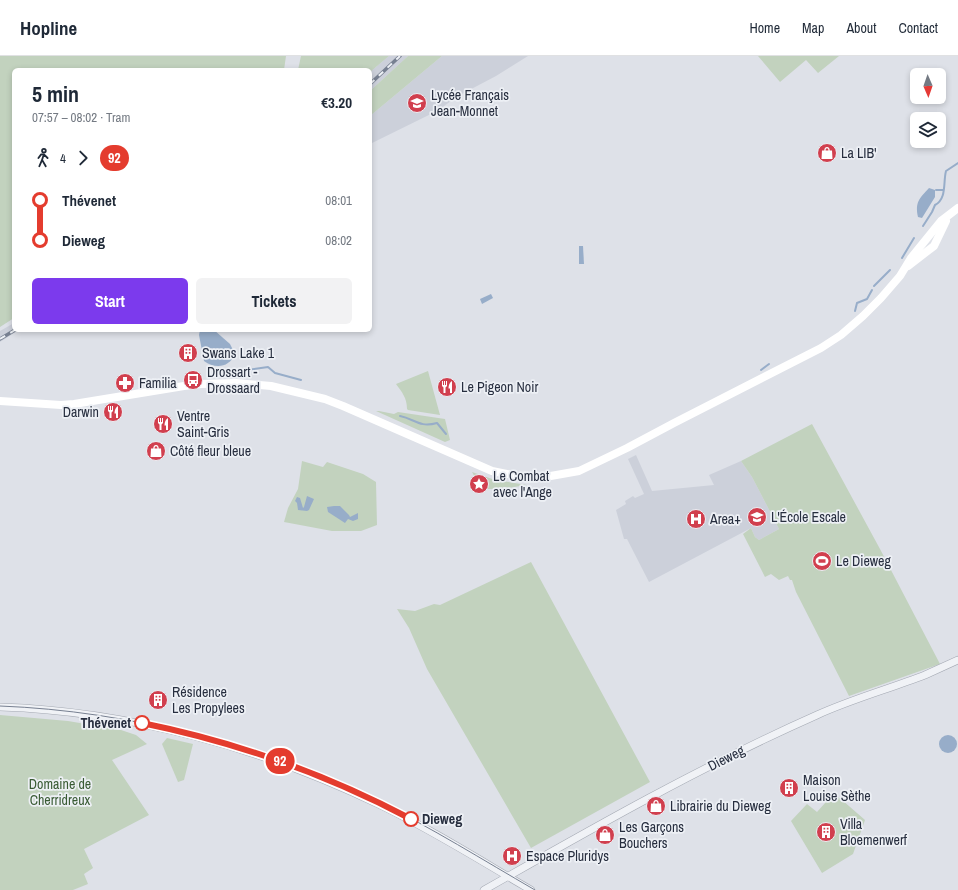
<!DOCTYPE html>
<meta charset="utf-8">
<style>
:root{--surface:#fff;--page:#f2f2f3;--text:#1f2937;--muted:#747a83;--line:#e0e1e3;--accent:#7c3aed}
body{margin:0;font-family:"Archivo Narrow",sans-serif;background:var(--page);color:var(--text);height:100vh;display:flex;flex-direction:column;font-size:15px;white-space:nowrap}
*{box-sizing:border-box;margin:0}
p{font-size:13px;color:var(--muted)}
.icon{flex:none;width:22px;height:22px;fill:none;stroke:currentColor;stroke-width:2;stroke-linecap:round;stroke-linejoin:round}
.map{position:relative;flex:1;overflow:hidden}
.panel{position:absolute;left:12px;top:12px;width:360px;height:264px;display:flex;flex-direction:column;background:var(--surface);border-radius:6px;box-shadow:0 2px 6px #0003}
.panel>*{flex:none}
.badge{padding:0 8px;border-radius:13px;font-size:14px;line-height:26px}
.needle{width:26px;rotate:178deg}
.controls{position:absolute;left:910px;top:12px;display:grid;gap:8px}
.controls a{display:grid;place-items:center;width:36px;height:36px;border-radius:6px;background:var(--surface);box-shadow:0 2px 6px #0003;font-size:20px}
.map>.badge{position:absolute;translate:-50% -50%;box-shadow:0 0 0 2px #fff}
.legs{display:flex;align-items:center;gap:6px;height:44px;padding:0 20px;font-size:13px}
.legs p{margin-inline-start:auto}
.overview{display:flex;align-items:center;justify-content:space-between;height:68px;padding:0 20px}
h1{font-size:22px;font-weight:800;line-height:30px}
.button{display:flex;gap:8px;margin-top:auto;padding:8px 20px}
.button a{flex:1;height:46px;border-radius:6px;background:var(--accent);color:#fff;font-size:16px;font-weight:800;line-height:46px;text-align:center}
.button a+a{background:var(--page);color:var(--text)}
ul{padding:0 20px;list-style:none}
li{display:flex;align-items:center;gap:14px;height:40px;font-size:15px}
li i{display:grid;place-items:center;width:6px;height:100%;margin:0 5px;background:currentColor}
li i::after{content:'';width:10px;height:10px;margin:-5px;border:3px solid;border-radius:50%;background:var(--surface)}
li p{margin-inline-start:auto}
li:first-child i{background:linear-gradient(#0000 50%,currentColor 0)}
li:last-child i{background:linear-gradient(currentColor 50%,#0000 0)}
header{display:flex;align-items:center;gap:24px;box-sizing:border-box;height:56px;padding:0 20px;background:var(--surface);border-bottom:1px solid var(--line)}
header strong{font-size:19px}
nav{display:flex;gap:22px;margin-inline-start:auto;font-size:14px}
.map>svg:first-child{display:block}
</style>
<header>
<strong>Hopline</strong>
<nav><a>Home</a><a>Map</a><a>About</a><a>Contact</a></nav>
</header>
<div class="map">
<svg width="958" height="834" viewBox="0 0 958 834">
<rect width="100%" height="100%" fill="#dee1e8"/>
<g fill="#ccd0da">
<path d="M389,0H408L370,35V16Z"/>
<path d="M442,0H528L496,20L458,40L437,55L370,88V60Z"/>
<path d="M14,267V274H19L0,286V275Z"/>
<path d="M636,399L652,435L714,429L709,419L741,405L752,421L779,473L759,484L755,481L751,472L649,526L627,483H624L616,454L626,448L625,445L633,440L635,442L644,438L628,403Z"/>
</g>
<g fill="#c2d2be">
<path d="M0,0H286L284,14H14V262L0,271Z"/>
<path d="M301,0H389L370,16V14H298Z"/>
<path d="M408,0H442L370,60V35Z"/>
<path d="M758,0H839L818,17L806,4L780,26Z"/>
<path d="M428,315L440,359L408,354L407,353C407,342 402,336 396,328Z"/>
<path d="M376,355H379L394,358L398,356L445,363L450,384L445,386Z"/>
<path d="M812,368L880,493L940,608L849,640L796,536L792,524H790L788,520L779,524L771,518L765,521L743,478L751,472L755,481L759,484L779,473L752,421L741,405Z"/>
<path d="M302,405L323,411L327,406L363,418L376,426L377,469L361,475H332L284,466L288,452L298,433Z"/>
<path d="M472,416L495,424L527,429L508,432L506,431C482,434 484,437 472,416Z"/>
<path d="M531,506L650,726L531,792L427,613L409,572L397,553L415,555L434,548L440,549Z"/>
<path d="M0,659L68,665L121,674L136,679L147,688L112,704L149,759L84,793L93,812L84,818L88,828L73,834H0Z"/>
<path d="M167,682L193,688L184,724L178,726L162,688Z"/>
<path d="M834,737L865,764L853,798L822,817L791,765L807,748L817,756Z"/>
</g>
<g fill="#97adc9">
<path d="M929,132L935,134V141L922,162L918,161C915,146 919,143 929,132Z"/>
<path d="M579,190H583L584,208H579Z"/>
<path d="M491,238L493,242L482,248L480,243Z"/>
<path d="M200,274H214L230,288L235,298C229,312 215,313 204,305L199,279Z"/>
<path d="M307,440L314,443L309,454L307,455L298,454L297,447L295,445L297,441L300,442L303,452L304,451Z"/>
<path d="M334,450H340L349,459L350,461L358,457V463L353,465L348,463L345,467L328,456L327,451Z"/>
<circle cx="948" cy="688" r="9"/>
</g>
<g fill="none" stroke-linecap="round" stroke-linejoin="round">
<g stroke="#97adc9" stroke-width="2">
<path d="M936,134H943"/>
<path d="M923,170L932,156L935,149C947,143 943,126 946,115L958,107"/>
<path d="M902,202L914,182"/>
<path d="M874,230L890,214"/>
<path d="M855,255L857,247L867,243L872,234"/>
<path d="M761,314L769,308"/>
<path d="M240,315L268,311L275,317L301,324"/>
<path d="M400,360C415,363 419,372 437,367L446,378"/>
</g>
<defs>
<g id="tertiary">
<path d="M0,651C130,655 261,692 378,748C431,773 481,805 531,834"/>
<path d="M484,834C593,772 702,710 817,659C852,643 889,633 925,619C936,614 947,609 958,604"/>
</g>
</defs>
<use href="#tertiary" stroke="#a3a8b2" stroke-width="8"/>
<use href="#tertiary" stroke="#f0f2f6" stroke-width="7"/>
<g stroke="#fff" stroke-width="8">
<path d="M908,210L934,190L946,165"/>
<path d="M0,345L61,349L74,348L184,330L201,328L236,327L271,330L325,343L343,350L492,415L518,420L535,421H545L579,415L627,392L674,367L821,292L841,279L863,260L881,242L900,220L911,202L941,165L958,152"/>
</g>
<path stroke="#778091" stroke-width="1" d="M0,650C131,655 261,690 379,746C432,772 483,804 535,834"/>
<defs>
<g id="rail">
<path d="M370,28L400,0"/>
<path d="M0,283L15,274"/>
</g>
</defs>
<use href="#rail" stroke="#778091" stroke-width="3.5"/>
<use href="#rail" stroke="#edf0f5" stroke-width="2" stroke-dasharray="6" stroke-linecap="butt"/>
</g>
<g fill="none" stroke-linecap="round" stroke-linejoin="round">
<defs>
<path id="line-1" d="M142,667C236,686 326,718 411,763"/>
</defs>
<use href="#line-1" stroke="#fff" stroke-width="9"/>
<use href="#line-1" stroke="#e43c2e" stroke-width="6"/>
</g>
<defs>
<symbol id="school-disc" viewBox="-11 -11 22 22"><circle r="9.5" fill="#d13f4e" stroke="#edf0f5"/><path d="M0-5L7-2L0 1L-7-2ZM-4 1L0 2.5L4 1V4Q0 6-4 4Z" fill="#fff"/></symbol>
<symbol id="shop-disc" viewBox="-11 -11 22 22"><circle r="9.5" fill="#d13f4e" stroke="#edf0f5"/><path d="M-5-2.5h2.3a2.7 3.5 0 0 1 5.4 0H5L5.5 6h-11ZM-1.5-2.5h3a1.5 2.3 0 0 0-3 0Z" fill="#fff"/></symbol>
<symbol id="building-disc" viewBox="-11 -11 22 22"><circle r="9.5" fill="#d13f4e" stroke="#edf0f5"/><path d="M-4-6H4V6H1V3H-1V6H-4ZM-2.5-4.3h1.7v1.8h-1.7ZM.8-4.3h1.7v1.8H.8ZM-2.5-1h1.7V.8h-1.7ZM.8-1h1.7V.8H.8Z" fill="#fff"/></symbol>
<symbol id="bus-disc" viewBox="-11 -11 22 22"><circle r="9.5" fill="#d13f4e" stroke="#edf0f5"/><path d="M-5-6H5V4H4V6H2V4H-2V6H-4V4H-5ZM-3.5-4V0h7V-4ZM-3.5 1.2v1.5H-2V1.2ZM2 1.2v1.5H3.5V1.2Z" fill="#fff"/></symbol>
<symbol id="pharmacy-disc" viewBox="-11 -11 22 22"><circle r="9.5" fill="#d13f4e" stroke="#edf0f5"/><path d="M-2-6h4v4h4v4h-4v4h-4v-4h-4v-4h4Z" fill="#fff"/></symbol>
<symbol id="restaurant-disc" viewBox="-11 -11 22 22"><circle r="9.5" fill="#d13f4e" stroke="#edf0f5"/><path d="M-5-6h1v4h1v-4h1v4h1v-4h1v5L-1.5 .5V6h-2V.5L-5-1ZM5-6V6H3V1.5H1.5Q1.5-4 5-6Z" fill="#fff"/></symbol>
<symbol id="sight-disc" viewBox="-11 -11 22 22"><circle r="9.5" fill="#d13f4e" stroke="#edf0f5"/><path d="M0-6L1.8-2.2L6-1.7L2.9 1.2L3.7 5.4L0 3.3L-3.7 5.4L-2.9 1.2L-6-1.7L-1.8-2.2Z" fill="#fff"/></symbol>
<symbol id="hospital-disc" viewBox="-11 -11 22 22"><circle r="9.5" fill="#d13f4e" stroke="#edf0f5"/><path d="M-5-5h3v3.5h4V-5h3V5h-3V1.5h-4V5h-3Z" fill="#fff"/></symbol>
<symbol id="stadium-disc" viewBox="-11 -11 22 22"><circle r="9.5" fill="#d13f4e" stroke="#edf0f5"/><path d="M0-5a6.5 5 0 1 0 0 10a6.5 5 0 1 0 0-10ZM-3.5-1.8h7v3.6h-7Z" fill="#fff"/></symbol>
</defs>
<g fill-rule="evenodd">
<use href="#school-disc" x="406" y="36" width="22" height="22"/>
<use href="#shop-disc" x="816" y="86" width="22" height="22"/>
<use href="#building-disc" x="177" y="286" width="22" height="22"/>
<use href="#bus-disc" x="182" y="313" width="22" height="22"/>
<use href="#pharmacy-disc" x="114" y="316" width="22" height="22"/>
<use href="#restaurant-disc" x="436" y="320" width="22" height="22"/>
<use href="#restaurant-disc" x="102" y="345" width="22" height="22"/>
<use href="#restaurant-disc" x="152" y="357" width="22" height="22"/>
<use href="#shop-disc" x="145" y="384" width="22" height="22"/>
<use href="#sight-disc" x="468" y="417" width="22" height="22"/>
<use href="#school-disc" x="746" y="450" width="22" height="22"/>
<use href="#hospital-disc" x="685" y="452" width="22" height="22"/>
<use href="#stadium-disc" x="811" y="494" width="22" height="22"/>
<use href="#building-disc" x="147" y="633" width="22" height="22"/>
<use href="#building-disc" x="778" y="721" width="22" height="22"/>
<use href="#shop-disc" x="645" y="739" width="22" height="22"/>
<use href="#building-disc" x="815" y="765" width="22" height="22"/>
<use href="#shop-disc" x="594" y="768" width="22" height="22"/>
<use href="#hospital-disc" x="501" y="789" width="22" height="22"/>
</g>
<g fill="#fff" stroke="#e43c2e" stroke-width="2">
<circle cx="142" cy="667" r="7"/>
<circle cx="411" cy="763" r="7"/>
</g>
<g text-anchor="middle" stroke-width="3.5" stroke-linejoin="round" paint-order="stroke">
<g font-size="14" fill="#272e3f" stroke="#edf0f5" text-anchor="start">
<text x="431" y="44">Lycée Français<tspan x="431" dy="16">Jean-Monnet</tspan></text>
<text x="841" y="102">La LIB'</text>
<text x="202" y="302">Swans Lake 1</text>
<text x="207" y="321">Drossart -<tspan x="207" dy="16">Drossaard</tspan></text>
<text x="139" y="332">Familia</text>
<text x="461" y="336">Le Pigeon Noir</text>
<text x="99" y="361" text-anchor="end">Darwin</text>
<text x="177" y="365">Ventre<tspan x="177" dy="16">Saint-Gris</tspan></text>
<text x="170" y="400">Côté fleur bleue</text>
<text x="493" y="425">Le Combat<tspan x="493" dy="16">avec l'Ange</tspan></text>
<text x="771" y="466">L'École Escale</text>
<text x="710" y="468">Area+</text>
<text x="836" y="510">Le Dieweg</text>
<text x="172" y="641">Résidence<tspan x="172" dy="16">Les Propylees</tspan></text>
<text x="803" y="729">Maison<tspan x="803" dy="16">Louise Sèthe</tspan></text>
<text x="670" y="755">Librairie du Dieweg</text>
<text x="840" y="773">Villa<tspan x="840" dy="16">Bloemenwerf</tspan></text>
<text x="619" y="776">Les Garçons<tspan x="619" dy="16">Bouchers</tspan></text>
<text x="526" y="805">Espace Pluridys</text>
</g>
<g font-size="14" font-weight="bold" fill="#272e3f" stroke="#edf0f5" text-anchor="end">
<text x="131" y="672">Thévenet</text>
<text x="422" y="768" text-anchor="start">Dieweg</text>
</g>
<g font-size="14" fill="#272e3f" stroke="#edf0f5">
<text transform="translate(726 702) rotate(-27)" y="5">Dieweg</text>
</g>
<g font-size="14" fill="#395b34" stroke="#edf0f5">
<text x="60" y="733">Domaine de<tspan x="60" dy="16">Cherridreux</tspan></text>
</g>
</g>
</svg>
<div class="controls">
<a><svg class="needle" viewBox="-14 -14 28 28"><path d="M0-13l5 13h-10z" fill="#e53935"/><path d="M0 13l5-13h-10z" fill="#747a83"/></svg></a>
<a><svg class="icon" aria-label="layers" viewBox="0 0 24 24"><path d="M12 4l9 5-9 5-9-5zM3 14l9 5 9-5"/></svg></a>
</div>
<b class="badge" style="left:280px;top:705px;background:#e43c2e;color:#fff">92</b>
<section class="panel">
<div class="overview"><div><h1>5 min</h1><p>07:57 – 08:02 · Tram</p></div><b>€3.20</b></div>
<div class="legs"><svg class="icon" aria-label="walk" viewBox="0 0 24 24"><circle cx="13" cy="4" r="2"/><path d="M13 8l-2 6 4 7M11 14l-3 7M7 12l3-4h3l4 4"/></svg>4<svg class="icon" aria-label="forward" viewBox="0 0 24 24"><path d="M9 5l7 7-7 7"/></svg><b class="badge" style="background:#e43c2e;color:#fff">92</b></div>
<ul>
<li><i style="color:#e43c2e"></i><b>Thévenet</b><p>08:01</p></li>
<li><i style="color:#e43c2e"></i><b>Dieweg</b><p>08:02</p></li>
</ul>
<div class="button"><a>Start</a><a>Tickets</a></div>
</section>
</div>
